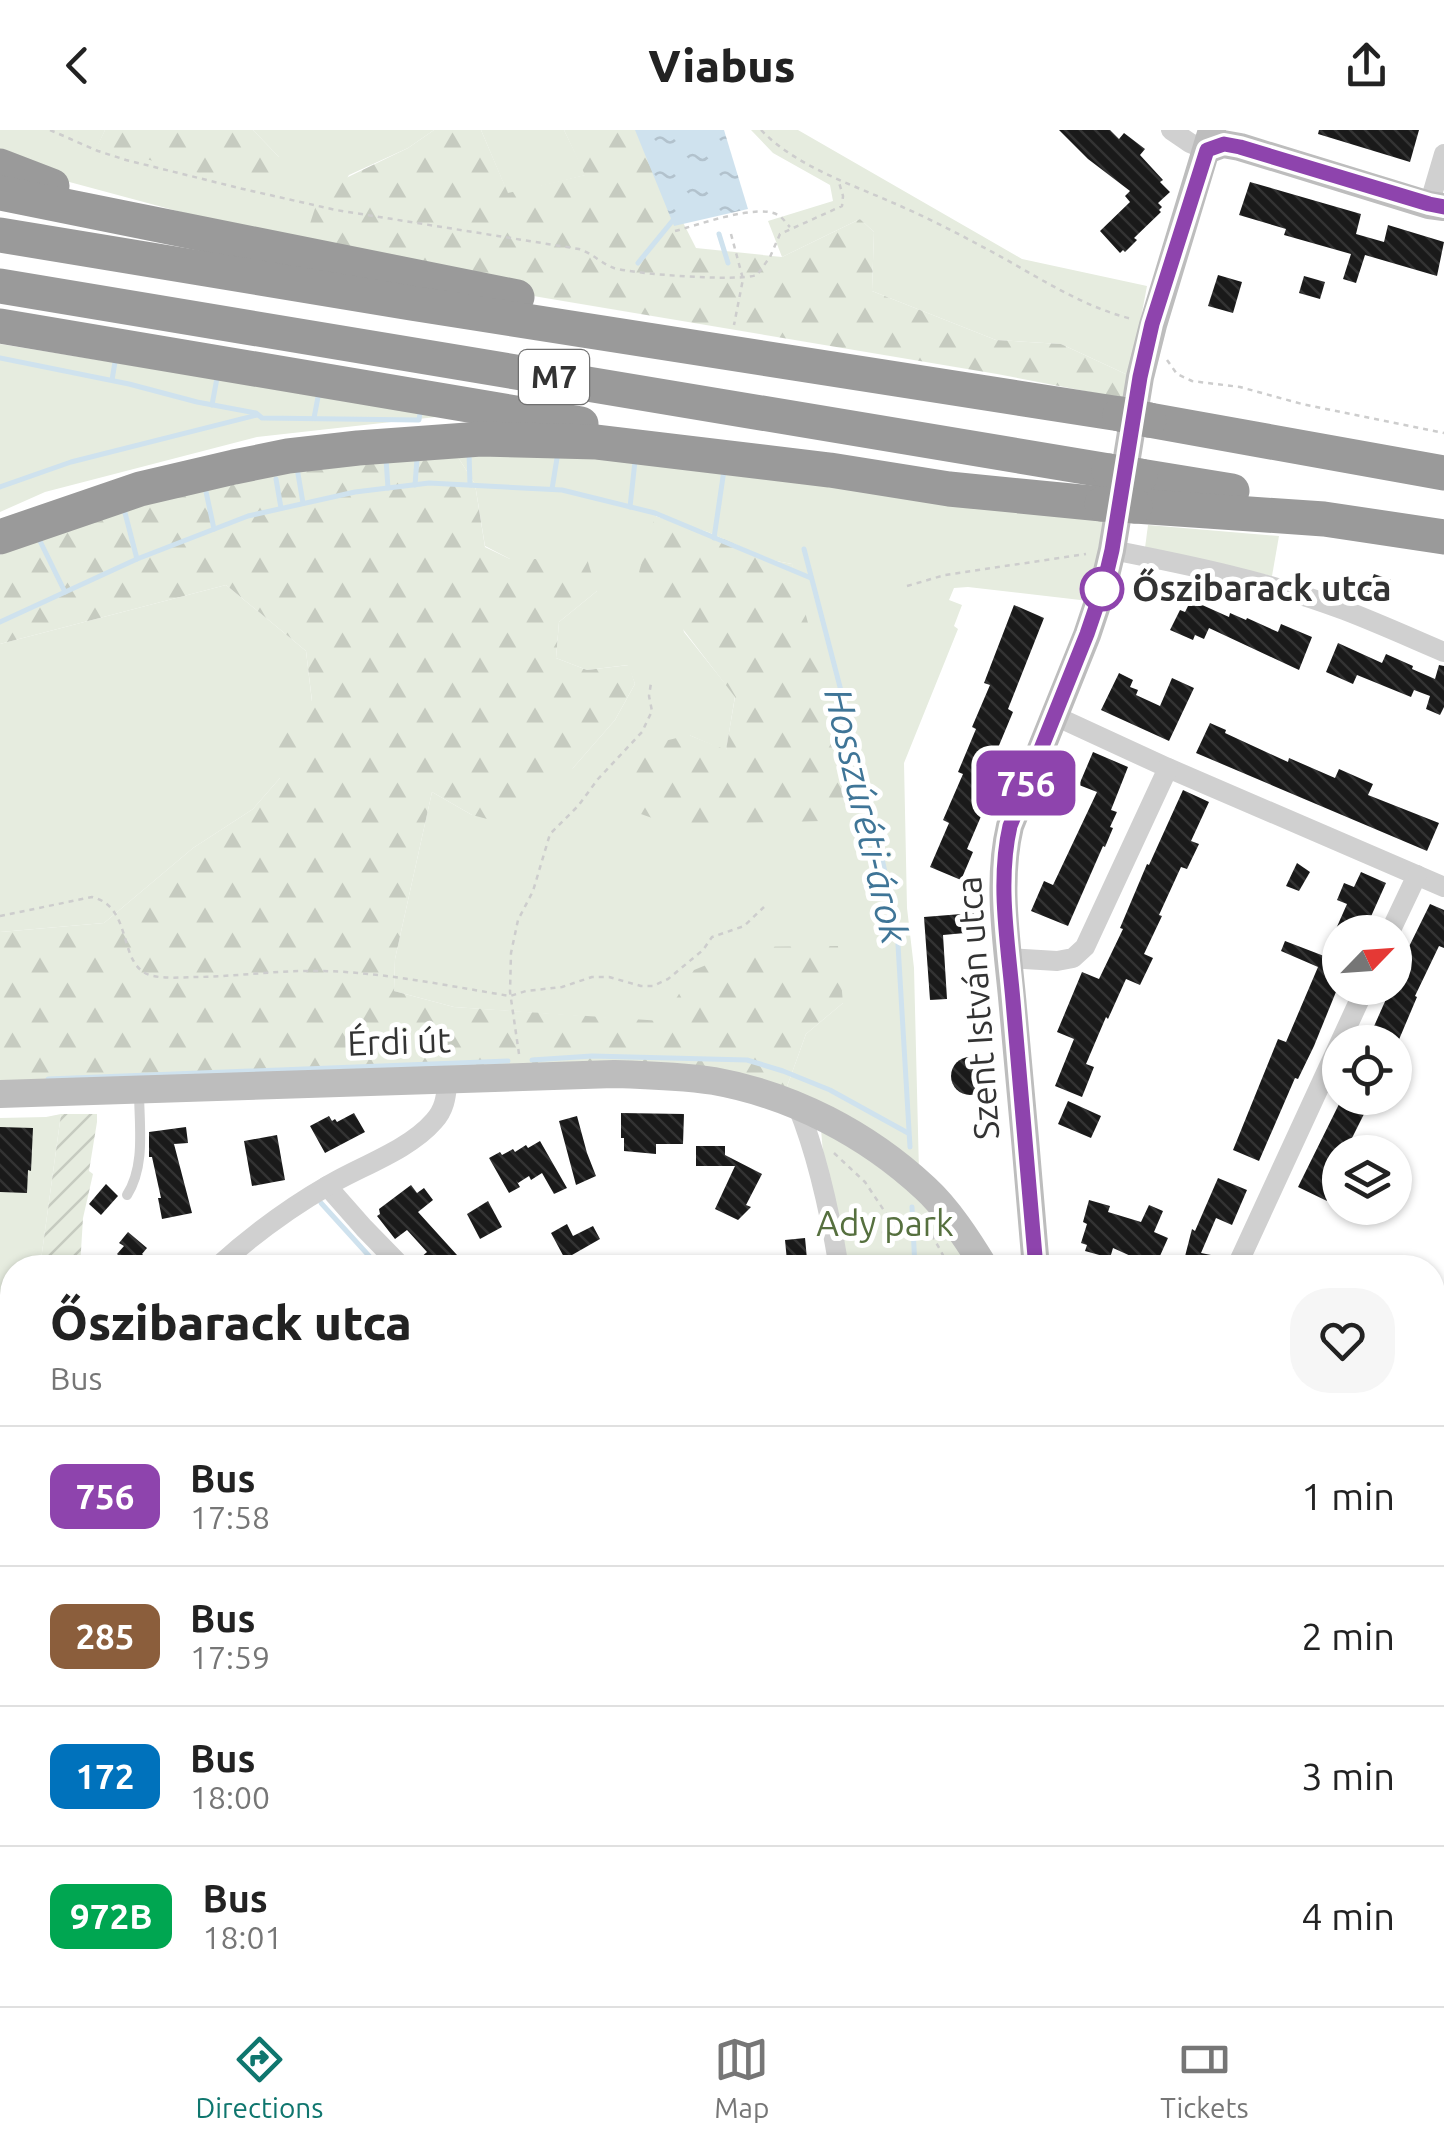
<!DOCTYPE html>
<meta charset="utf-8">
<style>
:root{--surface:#fff;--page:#f6f6f6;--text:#222;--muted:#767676;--line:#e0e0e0;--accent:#0f766e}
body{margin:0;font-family:Ubuntu,sans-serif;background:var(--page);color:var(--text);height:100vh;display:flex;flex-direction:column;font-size:38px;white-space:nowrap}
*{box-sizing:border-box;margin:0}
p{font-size:32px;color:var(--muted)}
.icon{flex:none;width:55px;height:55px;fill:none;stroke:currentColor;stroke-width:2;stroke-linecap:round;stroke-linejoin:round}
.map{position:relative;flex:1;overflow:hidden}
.sheet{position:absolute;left:0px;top:1125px;width:1445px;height:752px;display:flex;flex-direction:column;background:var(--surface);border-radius:40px 40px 0 0;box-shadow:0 2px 8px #0004}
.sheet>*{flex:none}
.badge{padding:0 20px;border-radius:15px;font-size:35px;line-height:65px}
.needle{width:65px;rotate:65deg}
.controls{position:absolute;left:1322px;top:785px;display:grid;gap:20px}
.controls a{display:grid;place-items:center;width:90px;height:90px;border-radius:50%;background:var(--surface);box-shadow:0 2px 8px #0004;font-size:50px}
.map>.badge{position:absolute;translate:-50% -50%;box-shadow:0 0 0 5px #fff}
.round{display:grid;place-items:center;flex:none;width:105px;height:105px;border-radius:40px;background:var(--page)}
.headline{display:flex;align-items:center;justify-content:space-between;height:170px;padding:0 50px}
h1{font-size:48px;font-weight:800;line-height:75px}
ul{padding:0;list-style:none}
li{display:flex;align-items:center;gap:30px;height:140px;padding:0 50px;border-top:2px solid var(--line)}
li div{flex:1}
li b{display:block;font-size:38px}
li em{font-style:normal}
li .badge{min-width:110px;font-weight:700;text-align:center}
header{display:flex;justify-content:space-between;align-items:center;height:130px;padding:0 50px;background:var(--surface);font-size:45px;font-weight:800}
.tab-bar{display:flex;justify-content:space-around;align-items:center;height:140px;border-top:2px solid var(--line);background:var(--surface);font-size:28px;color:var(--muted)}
.tab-bar a{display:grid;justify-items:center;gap:5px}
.tab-bar .on{color:var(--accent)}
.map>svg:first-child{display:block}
</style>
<header><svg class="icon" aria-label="back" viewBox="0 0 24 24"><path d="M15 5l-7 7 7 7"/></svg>Viabus<svg class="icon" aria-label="share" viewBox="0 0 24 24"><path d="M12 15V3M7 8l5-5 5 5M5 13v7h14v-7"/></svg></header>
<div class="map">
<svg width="1444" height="1876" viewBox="0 0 1444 1876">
<defs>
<pattern id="forest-firs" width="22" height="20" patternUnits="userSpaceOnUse" patternTransform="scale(2.5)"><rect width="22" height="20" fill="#e6ecdf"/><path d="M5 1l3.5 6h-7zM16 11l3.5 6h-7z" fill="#c6cbc0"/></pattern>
<pattern id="garden-furrows" width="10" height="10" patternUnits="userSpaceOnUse" patternTransform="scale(2.5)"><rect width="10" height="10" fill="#e6ecdf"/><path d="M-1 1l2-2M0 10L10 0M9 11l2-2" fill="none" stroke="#c6cbc0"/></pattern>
<pattern id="water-ripples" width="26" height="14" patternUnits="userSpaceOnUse" patternTransform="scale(2.5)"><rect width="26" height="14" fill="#cfe2ee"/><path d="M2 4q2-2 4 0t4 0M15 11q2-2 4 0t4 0" fill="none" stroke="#b2c2cd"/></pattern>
<pattern id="building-back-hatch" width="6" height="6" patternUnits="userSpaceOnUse" patternTransform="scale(2.5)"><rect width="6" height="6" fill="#1a1a1a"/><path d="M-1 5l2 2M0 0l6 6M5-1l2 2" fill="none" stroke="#333"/></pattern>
</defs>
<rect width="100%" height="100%" fill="#fff"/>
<g fill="#e6ecdf" fill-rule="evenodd">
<path d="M0,0H105L98,15L279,27L253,0H434L408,18L349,45L303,115L62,50L0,23Z"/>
<path d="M481,0H564L586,45L508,64Z"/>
<path d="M751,0H798L1022,129L1147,156L1130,246L1061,214L996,210L872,161L874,102L860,89L782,127L768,91L833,71L830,55L773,23Z"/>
<path d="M0,214L445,286L257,307L45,362L0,382Z"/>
<path d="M548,322L1107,387L1089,471L968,457L954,458L949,470L962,475L954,496L958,499L904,633L907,778L914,838L919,1042L785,962L806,904L843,873L663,892L454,877L394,861L395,829L432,662L472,685L573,638L615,590L635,554L628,535L587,540L556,528L559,492L597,461L510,429L485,416L475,354L456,324ZM656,386L708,402L771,430L792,434L822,691L689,605L726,621L735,566L684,502Z"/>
<path d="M1148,395L1279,406L1272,446L1145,418Z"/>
<path d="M226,455L306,521L312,572L280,648L253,679L193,718L104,793L0,802V514Z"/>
<path d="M61,984L40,1137L12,1138V1248L0,1247V988L46,987Z"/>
<path d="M821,999L840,1008L922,1070L973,1137H847L823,1023Z"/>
</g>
<g fill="url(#forest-firs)">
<path d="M105,0H253L279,27L263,60L97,16Z"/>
<path d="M434,0H481L508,63L585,45L564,0H636L696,118L782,127L860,89L874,102L872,161L996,210L1061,214L1130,246L1126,269L997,244L485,158L303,115L321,60L408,18Z"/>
<path d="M456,324L475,354L485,417L510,429H587L597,461L559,492L556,528L587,540L629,535L635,554L615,590L573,638L514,696L472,685L432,662L395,829L394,861L454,877L662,891L694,840L750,817L838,816L843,873L806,904L785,962L747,949L0,957V802L104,793L193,718L253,679L280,648L271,593L312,571L306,521L226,455L0,514V425C94,386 194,354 295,340C348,333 402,329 456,324Z"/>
<path d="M655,386L708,402L771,430L792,434L856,670L822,691L672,695L638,683L616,643L648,615L689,605L726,620L735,567L639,442Z"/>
<path d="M322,1865H618L614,1876H346L321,1867Z"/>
</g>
<g fill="url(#garden-furrows)">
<path d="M61,984H97V992L89,1041L93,1044L83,1088L80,1137H40Z"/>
<path d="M12,1397V1660L0,1651V1415Z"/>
<path d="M0,1714L12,1723V1865H300L297,1876H0Z"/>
</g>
<path fill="url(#water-ripples)" d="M635,0H724L748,79L674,96Z"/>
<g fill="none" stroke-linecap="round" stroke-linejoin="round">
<g stroke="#cfe2ee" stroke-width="5">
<path d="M719,104L728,133"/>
<path d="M638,133L674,89"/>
<path d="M0,228L129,254L197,272L256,283L262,288L419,290L420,283"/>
<path d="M112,250L115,232"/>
<path d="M212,275L217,248"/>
<path d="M314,288L318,267"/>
<path d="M469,322L470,355"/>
<path d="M386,329L388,358"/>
<path d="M297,338L303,373"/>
<path d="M276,349L281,378"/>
<path d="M415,355L417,329"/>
<path d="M0,357L71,332L257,285"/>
<path d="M205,357L214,399"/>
<path d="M552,359L558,322"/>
<path d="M630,377L635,331"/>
<path d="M124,379L137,429"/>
<path d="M38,407L65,462"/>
<path d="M714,408L724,340"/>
<path d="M804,419L869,668L897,798L910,1017"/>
<path d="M0,492L137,429L248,386L355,362L429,353L562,360L655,383L811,448"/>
<path d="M532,930L592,926L747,930L783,941L830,960L908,1003"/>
<path d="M48,949L508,931"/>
<path d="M321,1073L380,1138"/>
<path d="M912,1077L915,1138"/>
<path d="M931,1876L934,1865"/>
</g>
</g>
<g fill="url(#building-back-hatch)">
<path d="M1059,0H1110L1119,9L1124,3L1145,19L1140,25L1163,50L1160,52L1170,62L1158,73L1162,77L1159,80L1161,82L1134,108L1137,110L1125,122L1123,120L1120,123L1100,101L1130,72L1125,66L1130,61L1088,29Z"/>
<path d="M1319,0H1419L1410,32L1318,4Z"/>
<path d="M1250,52L1361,84L1356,104L1384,112L1388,95L1444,112L1437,146L1365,125L1356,153L1343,149L1351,124L1284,105L1286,99L1239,85Z"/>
<path d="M1218,145L1242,152L1233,183L1208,176Z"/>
<path d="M1304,146L1325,152L1320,169L1299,163Z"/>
<path d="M1374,444L1391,450L1384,468L1367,462Z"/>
<path d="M1191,470L1229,487L1230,483L1246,490L1247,488L1278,502L1281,494L1312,507L1299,540L1209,498L1204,509L1195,505L1193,510L1170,500L1180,480L1185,482Z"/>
<path d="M1014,475L1044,488L1008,579L1013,582L995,625L1000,627L980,675L985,677L967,719L973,722L961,750L930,737L949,693L943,690L963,644L958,642L976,599L972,597L990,555L984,553Z"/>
<path d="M1338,513L1382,533L1386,524L1413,536L1412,539L1435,549L1439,535L1444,536V577L1440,585L1426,579L1430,566L1414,560L1411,567L1357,545L1353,554L1326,542Z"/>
<path d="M1119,543L1133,550L1130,557L1138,560L1136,565L1160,576L1172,548L1194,558L1169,611L1101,580Z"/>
<path d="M1210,593L1226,600L1225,603L1288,632L1289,628L1335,648L1339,639L1373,654L1368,665L1439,693L1427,721L1196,623Z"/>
<path d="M1093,622L1128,637L1111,680L1117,682L1110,697L1113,698L1105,717L1103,716L1068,796L1031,781L1044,751L1053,755L1097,662L1079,655Z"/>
<path d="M1183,660L1209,672L1191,711L1199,714L1187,739L1181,737L1159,785L1162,786L1144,824L1153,828L1140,855L1126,849L1108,889L1106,887L1086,934L1094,937L1082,967L1055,956L1074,909L1057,902L1082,842L1099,849L1123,799L1120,798L1147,734L1149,735Z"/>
<path d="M1297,733L1310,742L1299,761L1286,756Z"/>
<path d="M1361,742L1386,753L1364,802H1340V852L1314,916L1298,949L1295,948L1259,1031L1233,1020L1278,909L1286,912L1318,837L1281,821L1285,811L1324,826L1347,774L1337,770L1344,753L1354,757Z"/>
<path d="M1430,774L1444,780V818L1439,816L1415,866L1417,867L1395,919V912H1367L1391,858H1395L1396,843Z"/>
<path d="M974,783L976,802L943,805L947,869L930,870L924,787Z"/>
<circle cx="970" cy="946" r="19"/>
<path d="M1342,968H1372L1345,1022H1340V1034L1336,1041L1340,1042L1327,1071L1298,1057Z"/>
<path d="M1068,971L1101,986L1091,1008L1058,994Z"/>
<path d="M354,983L365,1002L325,1023L310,996L329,986L332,991L335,989L337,992Z"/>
<path d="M621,983L684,984L683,1014H656V1024L624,1021V1008H621Z"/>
<path d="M577,986L587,1023L596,1046L576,1055L559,991Z"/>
<path d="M0,997L33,998L31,1041L28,1040L27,1063L0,1062Z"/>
<path d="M186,997L188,1013L174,1014L192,1083L162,1089L158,1068H161L152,1027H149V1002Z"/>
<path d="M277,1005L285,1050L252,1056L244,1011Z"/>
<path d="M540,1011L567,1058L554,1064L542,1043L531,1050L529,1046L518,1053L516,1050L520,1057L509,1063L489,1028L500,1022L502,1025L513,1019L515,1022L526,1015L528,1018Z"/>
<path d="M696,1016H725V1025L762,1044L746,1075L751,1077L738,1090L715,1079L735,1036H696Z"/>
<path d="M1218,1048L1247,1060L1232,1095L1216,1088L1201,1123L1211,1125L1208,1138H1182L1192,1099L1195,1101Z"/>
<path d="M106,1054L118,1066L101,1085L89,1074Z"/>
<path d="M411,1055L417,1063L424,1058L433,1070L418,1082L457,1125L443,1138H426L419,1129L427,1122L407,1100L395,1109L377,1086L380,1084L379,1079Z"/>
<path d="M1089,1070L1110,1076L1108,1082L1141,1092L1149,1075L1163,1081L1154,1102L1168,1108L1155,1137L1113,1118L1110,1128L1085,1121L1087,1115L1081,1113L1087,1094L1083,1092Z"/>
<path d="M488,1071L502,1097L480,1109L467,1084Z"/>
<path d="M567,1094L573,1106L593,1096L600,1109L565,1129L551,1103Z"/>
<path d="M128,1102L147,1118L142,1124L158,1138H133L117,1124L124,1116L119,1113Z"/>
<path d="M805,1108L807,1129L787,1131L785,1110Z"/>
</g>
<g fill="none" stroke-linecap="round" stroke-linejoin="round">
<g stroke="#cdcdcd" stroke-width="2.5" stroke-dasharray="5 5" stroke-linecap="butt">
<path d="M50,0L98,21L126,30L243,59L336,80L579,119C592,123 602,134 614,138C634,144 738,152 757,145L770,127L780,104L842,76L843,66L838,49"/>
<path d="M761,0C795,35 845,52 889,71C919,84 950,99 979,115C1030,141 1076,175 1132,189"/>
<path d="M675,101C698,95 758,73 778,85C783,88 786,93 790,97"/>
<path d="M731,104L743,149L734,195"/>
<path d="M1167,230L1177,244L1192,251L1240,257L1302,274L1444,303"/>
<path d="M907,456L945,445L1086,424"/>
<path d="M0,786L92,767C135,777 116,838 153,846C168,849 184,847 199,847C240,846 280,840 321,841C384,842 448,856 510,866L526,861L562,857L592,847H609L641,856H653L668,849L703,820L712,807L744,796L764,777"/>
<path d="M519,924L510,862L511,823L518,790L533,761L550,704L578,676L598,649L642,602L652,581L649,566L651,553"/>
<path d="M834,1023L865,1052L899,1103"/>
<path d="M853,1098L860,1096L880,1102L932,1105L950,1138"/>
<path d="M0,1835L12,1818"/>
</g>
<path stroke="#d0d0d0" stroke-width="10" d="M127,1065C146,1035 139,995 139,960"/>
<g stroke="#d0d0d0" stroke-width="20">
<path d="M1171,0L1190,13L1207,20"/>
<path d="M1429,75L1444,24"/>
<path d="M1112,420C1189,435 1271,452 1344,480C1378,493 1411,508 1444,522"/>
<path d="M1053,585L1168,638L1444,757"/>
<path d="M1390,802L1417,745"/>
<path d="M1009,828L1057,831L1073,828L1085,817L1168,638"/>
<path d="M797,975C818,1026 830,1083 839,1138"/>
<path d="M327,1056L364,1098L403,1138"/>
<path d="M216,1138C250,1107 289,1078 329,1055C361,1036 409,1020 434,991C446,978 446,964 448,948"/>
<path d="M1236,1138L1365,858"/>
<path d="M1432,1243L1444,1246"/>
<path d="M0,1401L12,1382"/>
<path d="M1432,1510L1444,1485"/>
<path d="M1432,1816L1444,1821"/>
<path d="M306,1876L309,1865"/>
<path d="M809,1876L812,1865"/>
<path d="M846,1876L849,1865"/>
<path d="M1263,1876L1268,1865"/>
</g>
<g stroke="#bdbdbd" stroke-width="28">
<path d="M1207,20L1223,14L1240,17L1429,75L1444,77"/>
<path d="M0,964L614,944C647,945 681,946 714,951C792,965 867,1004 925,1058C948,1079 968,1110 985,1138"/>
<path d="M1036,1138C1029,1051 1021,965 1013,878C1008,818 996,755 1010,696L1087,505L1104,454L1112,420L1140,247L1153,195L1212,0"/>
<path d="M1022,1876L1023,1865"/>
</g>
<g stroke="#9a9a9a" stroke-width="35">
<path d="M0,36L52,56"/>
<path d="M0,63L517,167"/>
<path d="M0,105L411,173L1120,284"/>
<path d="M0,156L1109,341"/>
<path d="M0,196L581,294"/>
<path d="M1149,290L1444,343"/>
<path d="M1140,346L1232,361"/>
<path d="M1135,376L1324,389L1444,407"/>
<path d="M0,407L140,359L234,337L288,326L358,318L481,309L597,312L830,340L949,359L1102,374"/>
</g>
<g stroke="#9a9a9a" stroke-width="35">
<path d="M1120,284L1149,290"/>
<path d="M1109,341L1140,346"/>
<path d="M1102,374L1135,376"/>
</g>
</g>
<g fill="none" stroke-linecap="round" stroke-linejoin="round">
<defs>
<path id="line" d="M1036,1138C1028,1049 1020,960 1013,871C1008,813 997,752 1010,696L1087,504L1104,454L1112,420L1140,247L1152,194L1207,20L1224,14L1240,17L1429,74L1444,77"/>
</defs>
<use href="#line" stroke="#fff" stroke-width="22"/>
<use href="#line" stroke="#8e44ad" stroke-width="15"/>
</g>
<circle fill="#fff" stroke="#8e44ad" stroke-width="5" cx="1102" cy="459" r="20"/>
<g text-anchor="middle" stroke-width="10" stroke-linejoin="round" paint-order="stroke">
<rect fill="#fff" stroke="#707070" stroke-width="2.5" x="519" y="220" width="70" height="54" rx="8"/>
<g font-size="32" font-weight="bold" fill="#333">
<text x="554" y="258">M7</text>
</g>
<g font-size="35" font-weight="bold" fill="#333" stroke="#fff" text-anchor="start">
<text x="1132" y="471">Őszibarack utca</text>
</g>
<g font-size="35" fill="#333" stroke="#fff">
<text transform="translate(978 878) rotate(-94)" y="12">Szent István utca</text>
<text transform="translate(399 912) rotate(-2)" y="12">Érdi út</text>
</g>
<g font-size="35" fill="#56703f" stroke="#fff">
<text x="885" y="1106">Ady park</text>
</g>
<g font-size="38" font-style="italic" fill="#3f7597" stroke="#fff">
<text transform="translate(866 686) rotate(77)" y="13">Hosszúréti-árok</text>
</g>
</g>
</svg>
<div class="controls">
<a><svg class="needle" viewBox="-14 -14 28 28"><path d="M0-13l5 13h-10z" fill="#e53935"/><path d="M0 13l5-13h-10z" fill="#767676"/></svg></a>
<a><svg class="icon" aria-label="locate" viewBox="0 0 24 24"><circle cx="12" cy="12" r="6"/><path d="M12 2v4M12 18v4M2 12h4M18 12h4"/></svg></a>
<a><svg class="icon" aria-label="layers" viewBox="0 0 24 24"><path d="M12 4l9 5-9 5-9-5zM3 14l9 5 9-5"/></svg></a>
</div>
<b class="badge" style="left:1026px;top:653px;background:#8e44ad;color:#fff">756</b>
<section class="sheet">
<div class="headline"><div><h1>Őszibarack utca</h1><p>Bus</p></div><a class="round"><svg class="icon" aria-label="heart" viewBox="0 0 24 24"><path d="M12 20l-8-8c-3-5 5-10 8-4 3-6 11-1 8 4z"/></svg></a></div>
<ul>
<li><span class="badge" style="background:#8e44ad;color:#fff">756</span><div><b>Bus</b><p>17:58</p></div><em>1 min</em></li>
<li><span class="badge" style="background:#8b5e3c;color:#fff">285</span><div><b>Bus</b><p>17:59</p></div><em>2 min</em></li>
<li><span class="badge" style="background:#0072bc;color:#fff">172</span><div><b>Bus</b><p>18:00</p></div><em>3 min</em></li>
<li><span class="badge" style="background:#00a651;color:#fff">972B</span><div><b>Bus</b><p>18:01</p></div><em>4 min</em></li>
</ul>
</section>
</div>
<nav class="tab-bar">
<a class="on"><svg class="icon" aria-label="directions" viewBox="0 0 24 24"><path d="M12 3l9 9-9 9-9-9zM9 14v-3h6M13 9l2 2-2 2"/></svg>Directions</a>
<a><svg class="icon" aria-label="map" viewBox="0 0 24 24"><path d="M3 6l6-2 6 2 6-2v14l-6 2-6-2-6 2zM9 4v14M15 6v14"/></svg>Map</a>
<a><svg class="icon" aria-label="tickets" viewBox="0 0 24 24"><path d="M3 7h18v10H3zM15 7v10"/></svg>Tickets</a>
</nav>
